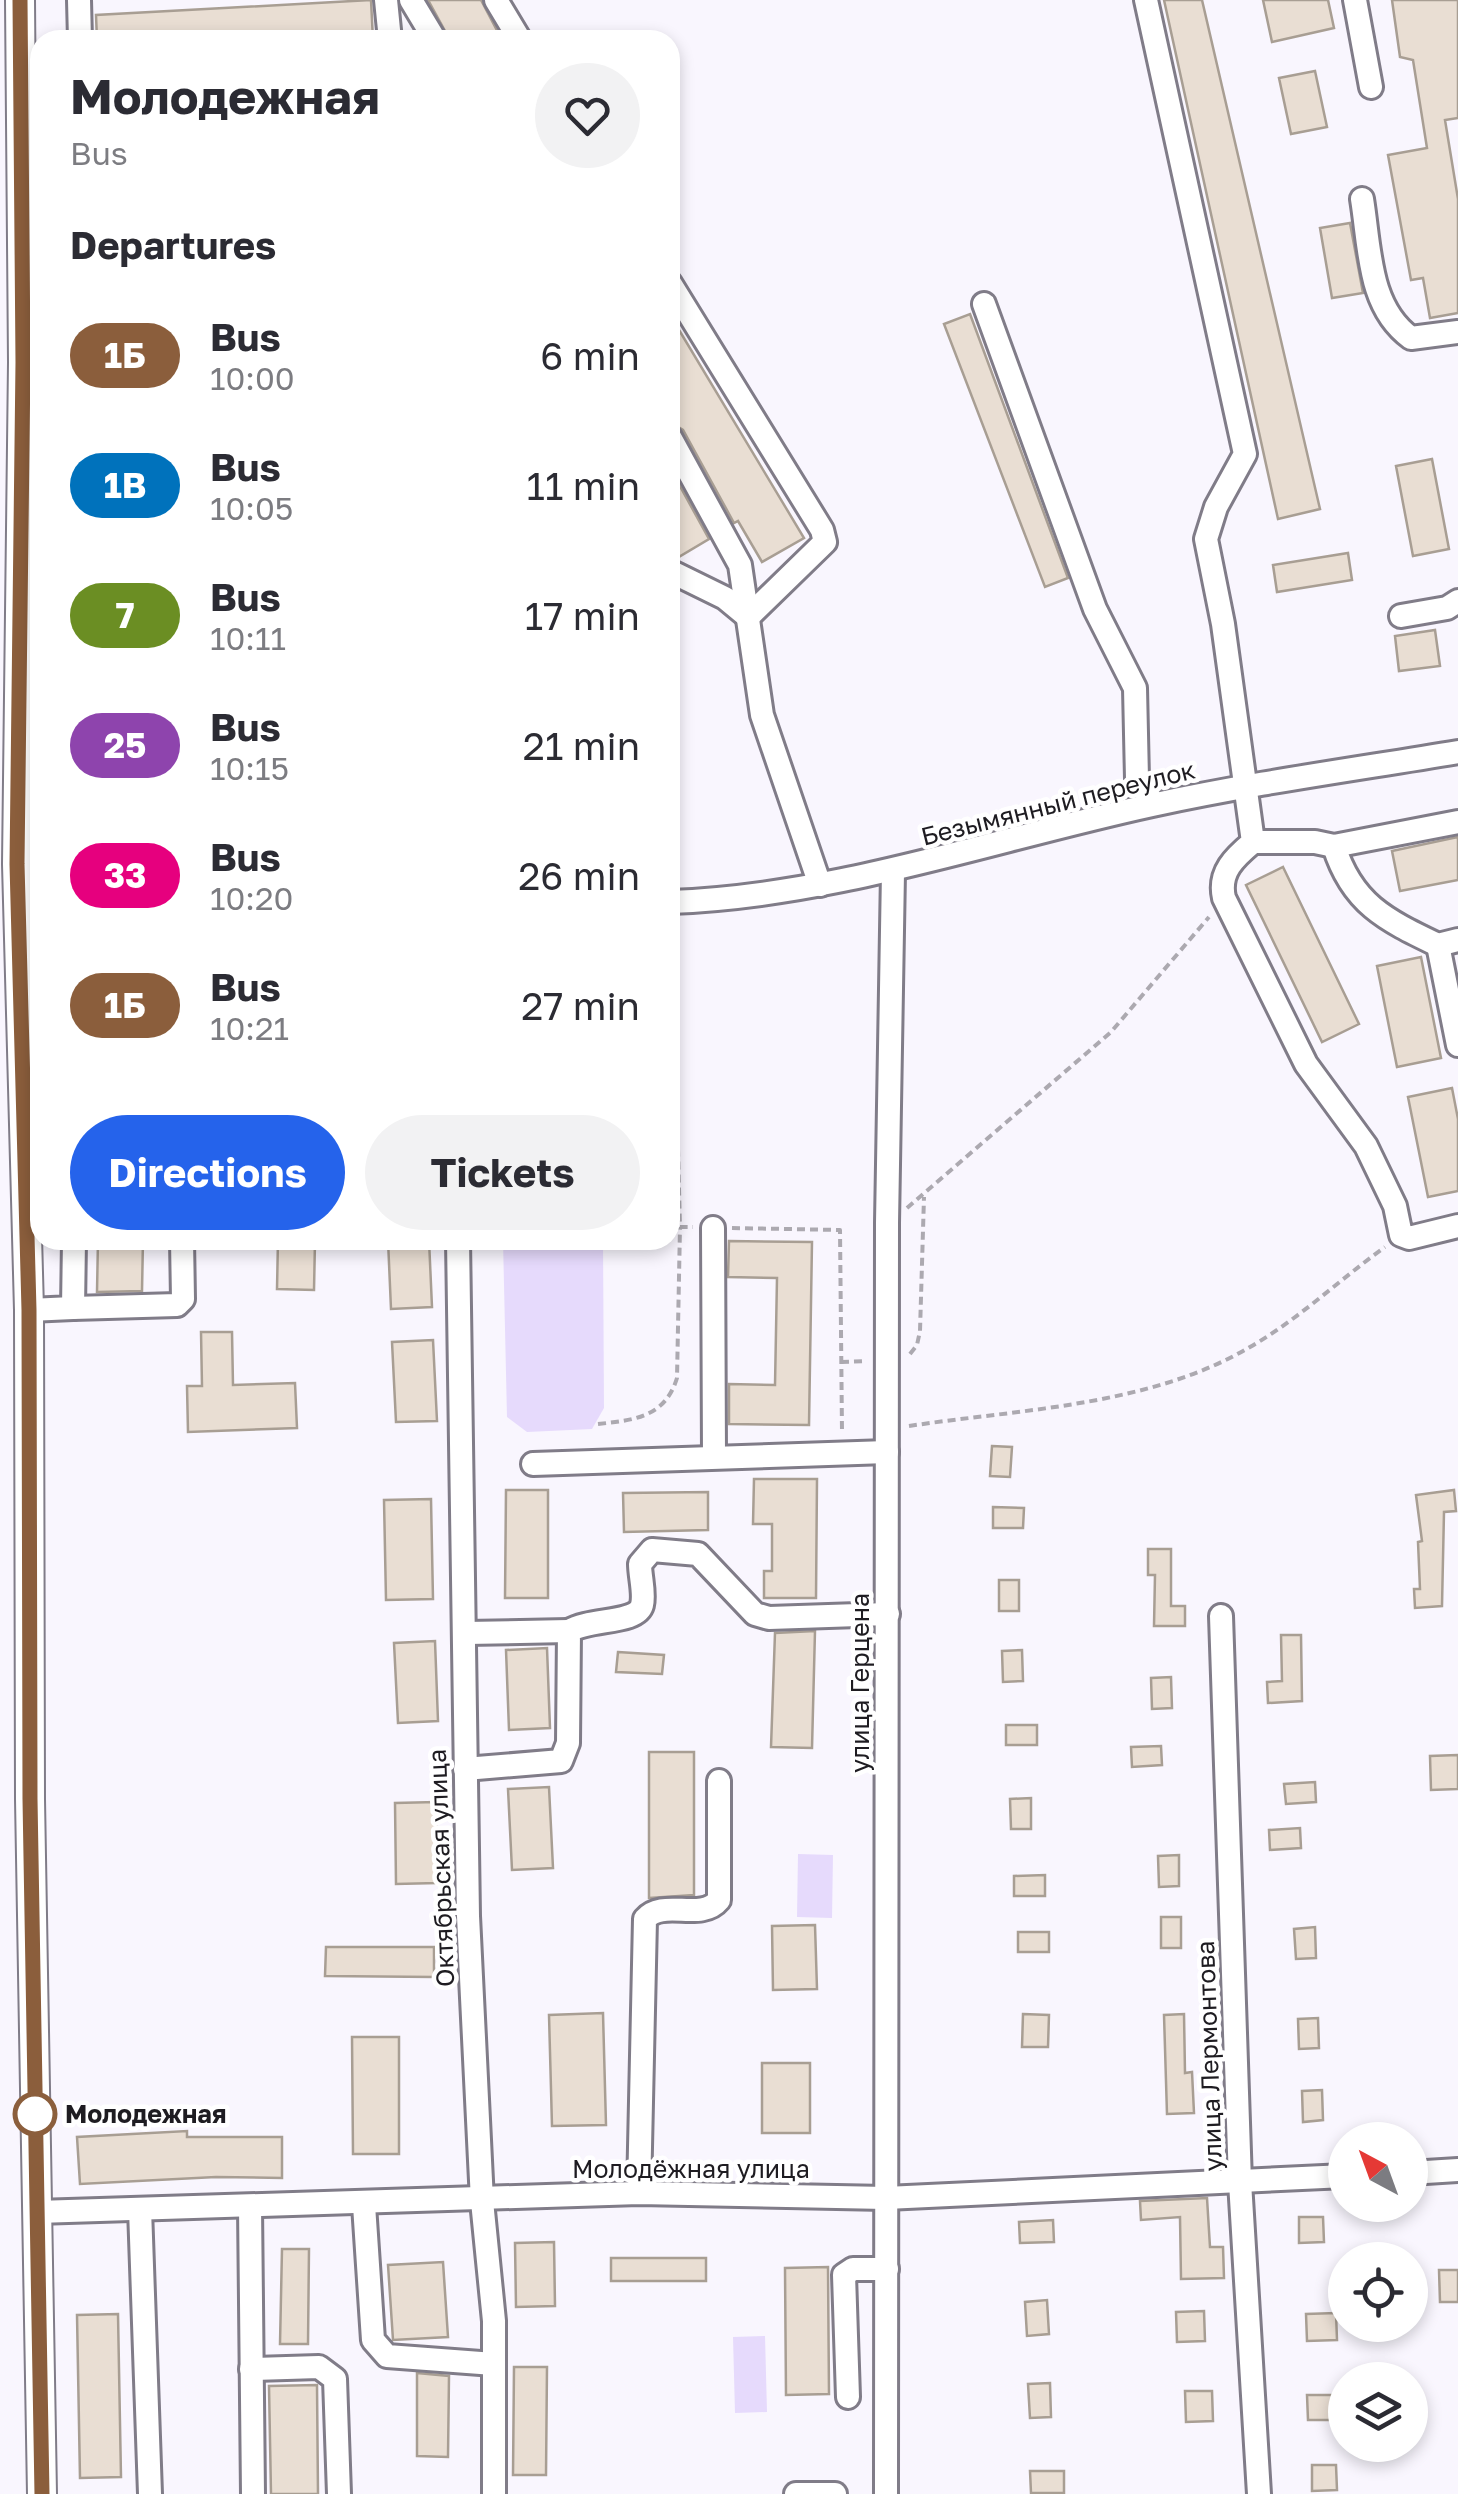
<!DOCTYPE html>
<meta charset="utf-8">
<style>
:root{--surface:#fff;--page:#f2f2f3;--text:#2b2b33;--muted:#7c7c81;--accent:#2563eb}
body{margin:0;font-family:"Golos Text",sans-serif;background:var(--page);color:var(--text);height:100vh;display:flex;flex-direction:column;font-size:38px;white-space:nowrap}
*{box-sizing:border-box;margin:0}
p{font-size:32px;color:var(--muted)}
.icon{flex:none;width:55px;height:55px;fill:none;stroke:currentColor;stroke-width:2;stroke-linecap:round;stroke-linejoin:round}
.map{position:relative;flex:1;overflow:hidden}
.drawer{position:absolute;left:30px;top:30px;width:650px;height:1220px;display:flex;flex-direction:column;background:var(--surface);border-radius:30px;box-shadow:0 5px 15px #0003}
.drawer>*{flex:none}
.badge{padding:0 20px;border-radius:32px;font-size:35px;line-height:65px}
.needle{width:65px;rotate:319deg}
.controls{position:absolute;left:1328px;top:2122px;display:grid;gap:20px}
.controls a{display:grid;place-items:center;width:100px;height:100px;border-radius:50%;background:var(--surface);box-shadow:0 5px 15px #0003;font-size:50px}
.map>.badge{position:absolute;translate:-50% -50%;box-shadow:0 0 0 5px #fff}
h2{padding:0 40px;font-size:38px;line-height:90px}
.round{display:grid;place-items:center;flex:none;width:105px;height:105px;border-radius:52px;background:var(--page)}
.overview{display:flex;align-items:center;justify-content:space-between;height:170px;padding:0 40px}
h1{font-size:48px;font-weight:700;line-height:75px}
.button{display:flex;gap:20px;margin-top:auto;padding:20px 40px}
.button a{flex:1;height:115px;border-radius:60px;background:var(--accent);color:#fff;font-size:40px;font-weight:700;line-height:115px;text-align:center}
.button a+a{background:var(--page);color:var(--text)}
ul{padding:0;list-style:none}
li{display:flex;align-items:center;gap:30px;height:130px;padding:0 40px}
li div{flex:1}
li b{display:block;font-size:38px}
li em{font-style:normal}
li .badge{min-width:110px;font-weight:700;text-align:center}
.map>svg:first-child{display:block}
</style>
<div class="map">
<svg width="1458" height="2494" viewBox="0 0 1458 2494">
<rect width="100%" height="100%" fill="#f9f6fe"/>
<g fill="#e6dafc">
<path d="M503,1240H603L604,1408L592,1429L527,1432L507,1417Z"/>
<path d="M798,1854L833,1855L832,1918L797,1917Z"/>
<path d="M765,2336L767,2412L735,2413L733,2337Z"/>
</g>
<g fill="#e9ded3" stroke="#a89e93" stroke-width="2.5">
<path d="M371,0L373,40H97L96,15Z"/>
<path d="M428,0H481L502,40H450Z"/>
<path d="M1164,0H1202L1320,509L1278,519Z"/>
<path d="M1263,0H1328L1334,28L1272,42Z"/>
<path d="M1392,0H1458V118L1445,120L1458,199V313L1430,318L1423,278L1411,280L1388,155L1427,148L1413,60L1400,57Z"/>
<path d="M1315,71L1327,127L1291,134L1279,78Z"/>
<path d="M1350,223L1363,293L1332,298L1320,228Z"/>
<path d="M970,314L1068,578L1045,587L944,324Z"/>
<path d="M670,315L804,538L762,562L738,521L734,523L683,430L670,422Z"/>
<path d="M1432,459L1449,549L1413,556L1396,466Z"/>
<path d="M670,468L709,539L677,558L670,549Z"/>
<path d="M1348,553L1352,580L1277,592L1273,565Z"/>
<path d="M1435,630L1440,666L1399,671L1395,636Z"/>
<path d="M1458,837V880L1400,891L1392,851Z"/>
<path d="M1283,867L1359,1024L1322,1042L1246,885Z"/>
<path d="M1421,957L1441,1058L1397,1067L1377,966Z"/>
<path d="M1452,1088L1458,1119V1191L1428,1197L1408,1097Z"/>
<path d="M98,1240H143L142,1291L97,1292Z"/>
<path d="M278,1240L315,1241L314,1290L277,1289Z"/>
<path d="M388,1240H429L432,1307L391,1309Z"/>
<path d="M729,1241L812,1242L809,1425L729,1424V1384L775,1385L777,1278L728,1277Z"/>
<path d="M201,1332H232L233,1385L295,1383L297,1428L188,1432L187,1386H202Z"/>
<path d="M433,1340L437,1421L396,1422L392,1342Z"/>
<path d="M992,1446L1012,1447L1010,1477L990,1476Z"/>
<path d="M754,1479H817L816,1598H764V1571H772V1524H753Z"/>
<path d="M506,1490H548V1598H505Z"/>
<path d="M1454,1490L1456,1511L1444,1512L1442,1606L1415,1608L1414,1589H1420L1418,1542L1422,1541L1416,1495Z"/>
<path d="M708,1492V1530L624,1532L623,1493Z"/>
<path d="M431,1499L433,1599L386,1600L384,1500Z"/>
<path d="M993,1507L1024,1508L1023,1528H993Z"/>
<path d="M1148,1549H1171V1606H1185V1626H1154L1155,1575H1148Z"/>
<rect x="999" y="1580" width="20" height="31"/>
<path d="M815,1631L812,1748L771,1747L775,1633Z"/>
<path d="M1281,1635H1301L1302,1701L1268,1703L1267,1682L1282,1681Z"/>
<path d="M435,1641L438,1721L398,1723L394,1643Z"/>
<path d="M547,1648L550,1728L509,1730L506,1650Z"/>
<path d="M1022,1650L1023,1681L1003,1682L1002,1651Z"/>
<path d="M618,1652L664,1655L662,1674L616,1672Z"/>
<path d="M1171,1677L1172,1708L1152,1709L1151,1678Z"/>
<rect x="1006" y="1725" width="31" height="20"/>
<path d="M1161,1746L1162,1765L1132,1767L1131,1747Z"/>
<path d="M649,1752H694V1895L649,1898Z"/>
<path d="M1458,1755V1789L1431,1790L1430,1756Z"/>
<path d="M1315,1782L1316,1802L1286,1804L1284,1784Z"/>
<path d="M549,1787L553,1868L512,1870L508,1789Z"/>
<path d="M1031,1798V1829H1011L1010,1799Z"/>
<path d="M436,1802L437,1883L396,1884L395,1803Z"/>
<path d="M1300,1828L1301,1848L1270,1850L1269,1830Z"/>
<path d="M1179,1855V1886L1159,1887L1158,1856Z"/>
<path d="M1045,1875V1896H1014V1876Z"/>
<rect x="1161" y="1917" width="20" height="31"/>
<path d="M815,1925L817,1989L773,1990L772,1926Z"/>
<path d="M1315,1927L1316,1958L1296,1959L1294,1929Z"/>
<rect x="1018" y="1932" width="31" height="20"/>
<path d="M326,1947H434V1977L325,1976Z"/>
<path d="M603,2013L606,2125L552,2126L549,2015Z"/>
<path d="M1023,2014L1049,2015L1048,2047H1022Z"/>
<path d="M1184,2014L1185,2073L1192,2072L1194,2113L1167,2114L1164,2015Z"/>
<path d="M1318,2018L1319,2048L1299,2049L1298,2019Z"/>
<path d="M352,2037H399V2154H353Z"/>
<rect x="762" y="2063" width="48" height="70"/>
<path d="M1322,2090L1323,2120L1303,2122L1302,2091Z"/>
<path d="M187,2131V2137H282V2178L216,2177L80,2184L77,2137Z"/>
<path d="M1207,2198L1210,2247H1223L1224,2278L1181,2279L1180,2217L1141,2220L1140,2201Z"/>
<path d="M1299,2217H1323L1324,2242L1299,2243Z"/>
<path d="M1053,2220L1054,2242L1020,2243L1019,2222Z"/>
<path d="M554,2242L555,2306L516,2307L515,2243Z"/>
<path d="M282,2249H309L308,2344H280Z"/>
<rect x="611" y="2258" width="95" height="23"/>
<path d="M443,2262L448,2337L393,2340L388,2265Z"/>
<path d="M828,2267L829,2394L786,2395L785,2268Z"/>
<path d="M1439,2270H1458V2302H1440Z"/>
<path d="M1047,2300L1049,2334L1027,2336L1025,2302Z"/>
<path d="M1204,2311L1205,2341L1177,2342L1176,2312Z"/>
<path d="M1336,2313L1337,2340L1307,2341L1306,2314Z"/>
<path d="M118,2314L121,2477L80,2478L77,2315Z"/>
<path d="M514,2367H547L546,2475H513Z"/>
<path d="M417,2373L449,2376L448,2457L417,2456Z"/>
<path d="M1050,2383L1051,2417L1030,2418L1028,2384Z"/>
<path d="M317,2385L318,2494H271L269,2386Z"/>
<path d="M1185,2391H1212L1213,2421L1186,2422Z"/>
<path d="M1307,2395H1332V2420H1308Z"/>
<path d="M1312,2465H1336L1337,2490L1312,2491Z"/>
<path d="M1030,2471H1064V2493H1031Z"/>
</g>
<g fill="none" stroke-linecap="round" stroke-linejoin="round">
<defs>
<g id="minor">
<path d="M79,0L80,40"/>
<path d="M386,0L390,40"/>
<path d="M411,0L435,40"/>
<path d="M496,0L520,40"/>
<path d="M1146,0L1245,454L1216,507L1206,539L1223,624L1253,842C1235,857 1218,872 1224,898L1306,1064L1366,1146L1395,1206L1401,1235L1409,1238L1458,1226"/>
<path d="M1355,0L1371,87"/>
<path d="M1362,199C1370,248 1368,307 1411,338L1458,332"/>
<path d="M670,283L822,530L825,542L748,617"/>
<path d="M984,304L1095,609L1135,688L1137,779L1154,804"/>
<path d="M670,437L740,565L762,715L820,885"/>
<path d="M670,571L725,598L748,617"/>
<path d="M1401,616L1447,608L1458,601"/>
<path d="M1253,842H1315L1334,846L1458,822"/>
<path d="M1334,846C1352,904 1386,920 1438,945L1458,940"/>
<path d="M17,864L40,866"/>
<path d="M670,902C836,896 991,840 1152,805C1253,783 1356,769 1458,752"/>
<path d="M1438,945L1458,1045"/>
<path d="M713,1228L714,1455"/>
<path d="M458,1240L468,1916L482,2201L494,2321V2494"/>
<path d="M73,1308L177,1305L183,1299L182,1240"/>
<path d="M29,1310L73,1308L74,1240"/>
<path d="M533,1464L887,1452"/>
<path d="M1221,1616L1240,2182L1259,2494"/>
<path d="M466,1633L569,1631"/>
<path d="M465,1769L561,1761L568,1743L569,1631C590,1618 637,1624 642,1605C645,1593 640,1577 640,1564L652,1550L698,1554L755,1614L769,1618L888,1614"/>
<path d="M1410,2173L1458,2170"/>
<path d="M639,2193L645,1919C663,1898 701,1922 719,1900V1781"/>
<path d="M364,2205L373,2340L387,2356L494,2364"/>
<path d="M250,2206L253,2494"/>
<path d="M140,2209L150,2494"/>
<path d="M37,2212L639,2193L886,2198L1345,2176"/>
<path d="M251,2369L319,2367L335,2379L339,2494"/>
<path d="M848,2397L844,2275L853,2269H887"/>
<path d="M796,2494H835"/>
<path d="M886,2494L887,1223L893,872"/>
</g>
<path id="major" d="M20,0L23,362L17,864L29,1310L30,1799L42,2494"/>
</defs>
<use href="#minor" stroke="#807c88" stroke-width="28"/>
<use href="#major" stroke="#807c88" stroke-width="32"/>
<g stroke="#aca9b0" stroke-width="4" stroke-dasharray="8 5" stroke-linecap="butt">
<path d="M670,1059L676,1072L680,1227H693"/>
<path d="M907,1208L1111,1032L1209,917"/>
<path d="M732,1228L840,1230L842,1432"/>
<path d="M910,1354L917,1345L920,1331L924,1197"/>
<path d="M841,1362L866,1361"/>
<path d="M598,1424C635,1420 665,1417 677,1378L680,1227"/>
<path d="M909,1426C1022,1409 1150,1406 1250,1347C1299,1319 1339,1280 1385,1247"/>
</g>
<use href="#minor" stroke="#fff" stroke-width="22"/>
<use href="#major" stroke="#fff" stroke-width="28"/>
</g>
<g fill="none" stroke-linecap="round" stroke-linejoin="round">
<defs>
<path id="line" d="M20,0L23,362L17,864L29,1310L30,1799L42,2494"/>
</defs>
<use href="#line" stroke="#fff" stroke-width="22"/>
<use href="#line" stroke="#8b5e3c" stroke-width="15"/>
</g>
<circle fill="#fff" stroke="#8b5e3c" stroke-width="5" cx="35" cy="2114" r="20"/>
<g text-anchor="middle" stroke-width="9" stroke-linejoin="round" paint-order="stroke">
<g font-size="25" fill="#1e1c21" stroke="#fff">
<text transform="translate(1058 803) rotate(-14)" y="9">Безымянный переулок</text>
<text transform="translate(860 1683) rotate(-90)" y="9">улица Герцена</text>
<text transform="translate(441 1868) rotate(-92)" y="9">Октябрьская улица</text>
<text transform="translate(1209 2056) rotate(-92)" y="9">улица Лермонтова</text>
<text x="691" y="2178">Молодёжная улица</text>
</g>
<g font-size="25" font-weight="bold" fill="#1e1c21" stroke="#fff" text-anchor="start">
<text x="65" y="2123">Молодежная</text>
</g>
</g>
</svg>
<div class="controls">
<a><svg class="needle" viewBox="-14 -14 28 28"><path d="M0-13l5 13h-10z" fill="#e53935"/><path d="M0 13l5-13h-10z" fill="#7c7c81"/></svg></a>
<a><svg class="icon" aria-label="locate" viewBox="0 0 24 24"><circle cx="12" cy="12" r="6"/><path d="M12 2v4M12 18v4M2 12h4M18 12h4"/></svg></a>
<a><svg class="icon" aria-label="layers" viewBox="0 0 24 24"><path d="M12 4l9 5-9 5-9-5zM3 14l9 5 9-5"/></svg></a>
</div>
<section class="drawer">
<div class="overview"><div><h1>Молодежная</h1><p>Bus</p></div><a class="round"><svg class="icon" aria-label="heart" viewBox="0 0 24 24"><path d="M12 20l-8-8c-3-5 5-10 8-4 3-6 11-1 8 4z"/></svg></a></div>
<h2>Departures</h2>
<ul>
<li><span class="badge" style="background:#8b5e3c;color:#fff">1Б</span><div><b>Bus</b><p>10:00</p></div><em>6 min</em></li>
<li><span class="badge" style="background:#0072bc;color:#fff">1В</span><div><b>Bus</b><p>10:05</p></div><em>11 min</em></li>
<li><span class="badge" style="background:#6b8e23;color:#fff">7</span><div><b>Bus</b><p>10:11</p></div><em>17 min</em></li>
<li><span class="badge" style="background:#8e44ad;color:#fff">25</span><div><b>Bus</b><p>10:15</p></div><em>21 min</em></li>
<li><span class="badge" style="background:#e6007e;color:#fff">33</span><div><b>Bus</b><p>10:20</p></div><em>26 min</em></li>
<li><span class="badge" style="background:#8b5e3c;color:#fff">1Б</span><div><b>Bus</b><p>10:21</p></div><em>27 min</em></li>
</ul>
<div class="button"><a>Directions</a><a>Tickets</a></div>
</section>
</div>
